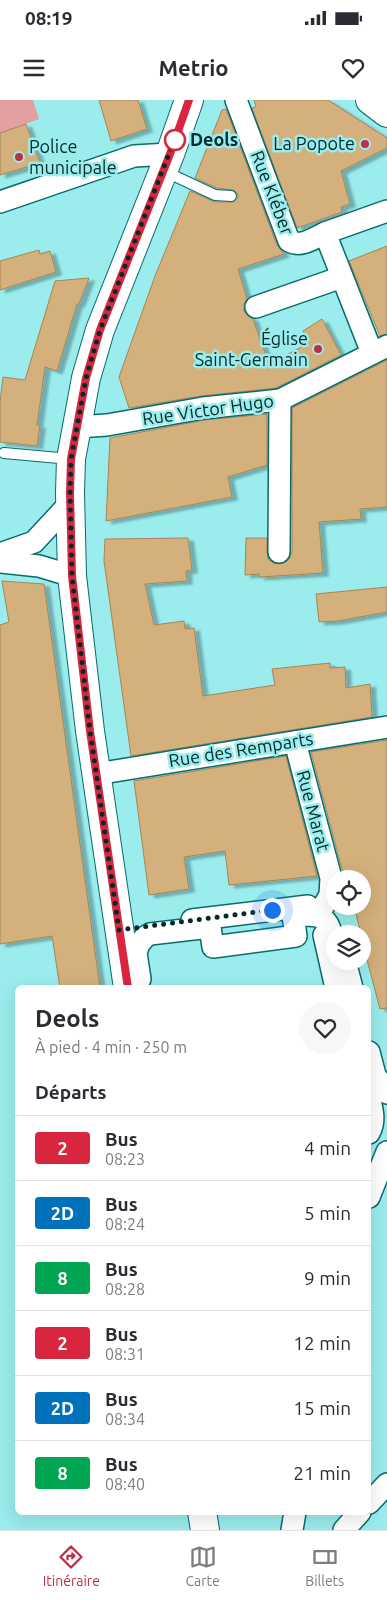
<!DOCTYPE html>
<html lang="fr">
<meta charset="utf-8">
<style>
:root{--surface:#fff;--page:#f7f7f7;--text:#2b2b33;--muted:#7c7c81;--line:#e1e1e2;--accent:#be2e47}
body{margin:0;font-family:Ubuntu,sans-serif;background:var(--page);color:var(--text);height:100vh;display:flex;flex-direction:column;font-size:19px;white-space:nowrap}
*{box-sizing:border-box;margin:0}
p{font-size:16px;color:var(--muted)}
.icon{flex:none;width:28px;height:28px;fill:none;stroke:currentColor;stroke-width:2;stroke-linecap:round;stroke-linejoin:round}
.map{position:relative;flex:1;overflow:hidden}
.panel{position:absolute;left:15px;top:885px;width:356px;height:530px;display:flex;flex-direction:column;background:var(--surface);border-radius:8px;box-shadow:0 5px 20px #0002}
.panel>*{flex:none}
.badge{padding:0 10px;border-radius:4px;font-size:18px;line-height:32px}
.buttons{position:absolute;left:326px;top:770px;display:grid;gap:10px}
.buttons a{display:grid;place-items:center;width:45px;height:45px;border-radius:50%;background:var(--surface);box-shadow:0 5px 20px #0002;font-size:25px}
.you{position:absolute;width:25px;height:25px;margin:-12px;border:4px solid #fff;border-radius:50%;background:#1a73e8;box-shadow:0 0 0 8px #1a73e833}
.map>.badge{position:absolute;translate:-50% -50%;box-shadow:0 0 0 2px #fff}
h2{padding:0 20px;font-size:19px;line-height:45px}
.round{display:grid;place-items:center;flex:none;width:52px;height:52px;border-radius:26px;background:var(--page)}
.overview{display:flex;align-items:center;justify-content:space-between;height:85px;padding:0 20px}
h1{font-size:24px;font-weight:700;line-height:38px}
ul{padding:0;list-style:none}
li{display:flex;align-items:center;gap:15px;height:65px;padding:0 20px;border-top:1px solid var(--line)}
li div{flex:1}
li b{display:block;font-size:19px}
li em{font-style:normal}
li .badge{min-width:55px;font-weight:700;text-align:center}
.status{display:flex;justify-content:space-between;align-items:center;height:35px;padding:0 25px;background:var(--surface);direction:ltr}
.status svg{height:14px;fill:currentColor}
header{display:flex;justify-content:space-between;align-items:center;height:65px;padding:0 20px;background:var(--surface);font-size:22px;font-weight:700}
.menu{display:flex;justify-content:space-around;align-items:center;height:70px;border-top:1px solid var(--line);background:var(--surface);font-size:14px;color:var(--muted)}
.menu a{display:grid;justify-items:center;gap:2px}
.menu .on{color:var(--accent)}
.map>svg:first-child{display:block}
</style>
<div class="status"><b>08:19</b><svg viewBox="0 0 49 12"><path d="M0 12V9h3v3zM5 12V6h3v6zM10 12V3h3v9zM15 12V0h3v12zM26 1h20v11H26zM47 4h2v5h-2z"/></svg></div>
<header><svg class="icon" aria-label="menu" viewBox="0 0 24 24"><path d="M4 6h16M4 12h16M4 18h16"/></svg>Metrio<svg class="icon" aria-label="heart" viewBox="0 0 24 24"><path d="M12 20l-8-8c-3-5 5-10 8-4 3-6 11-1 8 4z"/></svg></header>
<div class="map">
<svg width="387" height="1430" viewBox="0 0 387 1430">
<defs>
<filter id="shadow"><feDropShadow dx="5.5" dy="3" stdDeviation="1" flood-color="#0004"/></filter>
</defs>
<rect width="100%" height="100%" fill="#9aeced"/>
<path fill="#e2a0a2" d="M0,0H33L39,19L0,33Z"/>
<g fill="#d3b07c" stroke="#a78552" filter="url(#shadow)">
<path d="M99,0H138L147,29L111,41Z"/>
<path d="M254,0H328L387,38V48L341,71L350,104L341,107L342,112L297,128L252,8L256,7Z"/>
<path d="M226,9L277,145L284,154L238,169L247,199L244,204V211L248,216L253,219L269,264L309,243L303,231L322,219L341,255L276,288L201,296L129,308L119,277L155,176L190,91L215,102H234L238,97L237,93L234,90L217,88L195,78L222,10Z"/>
<path d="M26,24L40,63L0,75V33Z"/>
<path d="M387,146V234L380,236L349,161Z"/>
<path d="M39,150L40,154L50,151L56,172L0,190V161Z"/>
<path d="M89,178L79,204H77L57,271L45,267L37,325H40L37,346L0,342V302L3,277L25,280L55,181Z"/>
<path d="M387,260V407L360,409L361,419L319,422L323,473L259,477V474L245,475L246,438H267V452L268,459L273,463L278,464L285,463L290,458L292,452V308Z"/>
<path d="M267,314V365L228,377L232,397L106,421L110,338L205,320Z"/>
<path d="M188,438L192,470L186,471L187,481L145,484L154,525L184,521L185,529L194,528L203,596L275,585L272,569L330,563V568L345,567L346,588L370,584L372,617L131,656L104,461L105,439Z"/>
<path d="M2,481L44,484L100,888H60L52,836L0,844V525L9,522Z"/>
<path d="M387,487V512L338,521L319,522L316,494Z"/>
<path d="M387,640V908L380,909L362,841V834H361L354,806H362V779H347L345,773H343L311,652Z"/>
<path d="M286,656L317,776L229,785L225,751L184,757L189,789L149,795L134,681Z"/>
</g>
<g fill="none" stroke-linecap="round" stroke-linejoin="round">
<defs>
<g id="lane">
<path d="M164,71L215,95L231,96"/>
<path d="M4,353L70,359"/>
</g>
<g id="street">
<path d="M236,0L289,141C301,148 314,138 325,133L372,253"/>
<path d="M0,102L134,56L170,54"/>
<path d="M325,133L387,111"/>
<path d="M256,207L342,177"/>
<path d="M77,327L107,325L203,308L280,300L387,246"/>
<path d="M279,452L280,300"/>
<path d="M0,454L34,442L71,402"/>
<path d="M0,462L39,466L72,476"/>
<path d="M295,642L331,778L330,795L323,807"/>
<path d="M96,674L387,627"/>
<path d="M192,820L308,806"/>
<path d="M345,861L352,888"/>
<path d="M140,879L136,853L139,844L145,837L150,834L210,827L213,847L296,836L293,816C311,815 326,811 331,833L324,835L336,888"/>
<path d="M369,952L375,975L387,993"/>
<path d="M369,996C372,1009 376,1021 369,1033"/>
<path d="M369,1097L387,1052"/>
<path d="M369,1403L387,1384"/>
<path d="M292,1430L295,1412"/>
<path d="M344,1430L360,1412"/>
</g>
<g id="secondary">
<path d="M370,0L387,13"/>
<path d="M128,888L90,631L72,476L70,393L71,359L86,278L100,230L170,54L189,0"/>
<path d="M202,1412L205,1430"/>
</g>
</defs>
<use href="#lane" stroke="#086b6d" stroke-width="12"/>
<use href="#street" stroke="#086b6d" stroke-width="24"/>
<use href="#secondary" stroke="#086b6d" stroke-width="30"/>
<use href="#lane" stroke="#fff" stroke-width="10"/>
<use href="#street" stroke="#fff" stroke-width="21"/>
<use href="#secondary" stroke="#fff" stroke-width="28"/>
</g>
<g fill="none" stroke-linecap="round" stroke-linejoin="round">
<defs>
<path id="line" d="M128,888L90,631L72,476L70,393L71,359L86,278L100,230L170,54L189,0"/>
</defs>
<use href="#line" stroke="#fff" stroke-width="11"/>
<use href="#line" stroke="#d7263d" stroke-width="8"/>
<path stroke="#052a2b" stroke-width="5" stroke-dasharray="0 9" d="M175,40L176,36L100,230L86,278L71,359L70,393L72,476L90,631L119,830L272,810"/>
</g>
<circle fill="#fff" stroke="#d7263d" stroke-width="2.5" cx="175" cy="40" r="10"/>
<g fill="#be2e47" stroke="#9aeced" stroke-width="2">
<circle cx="365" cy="44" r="5"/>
<circle cx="19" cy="57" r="5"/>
<circle cx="318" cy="249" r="5"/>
</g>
<g text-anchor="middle" stroke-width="5" stroke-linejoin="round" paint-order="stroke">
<g font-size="18" font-weight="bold" fill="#052a2b" stroke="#9aeced" text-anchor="start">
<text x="190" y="46">Deols</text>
</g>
<g font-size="18" fill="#052a2b" stroke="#9aeced" text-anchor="end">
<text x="355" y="50">La Popote</text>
<text x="29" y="53" text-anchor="start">Police<tspan x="29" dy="21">municipale</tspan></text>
<text x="308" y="245">Église<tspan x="308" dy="21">Saint-Germain</tspan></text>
</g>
<g font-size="18" fill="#052a2b" stroke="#9aeced">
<text transform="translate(272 93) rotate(69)" y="6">Rue Kléber</text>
<text transform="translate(208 310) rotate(-8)" y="6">Rue Victor Hugo</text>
<text transform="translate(241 650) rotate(-9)" y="6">Rue des Remparts</text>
<text transform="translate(313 711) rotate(75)" y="6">Rue Marat</text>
</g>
</g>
</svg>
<div class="buttons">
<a><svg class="icon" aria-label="locate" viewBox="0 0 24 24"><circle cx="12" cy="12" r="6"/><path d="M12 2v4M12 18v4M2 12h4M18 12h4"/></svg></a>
<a><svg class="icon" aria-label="layers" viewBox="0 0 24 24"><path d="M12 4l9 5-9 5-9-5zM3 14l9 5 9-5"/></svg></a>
</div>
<div class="you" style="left:272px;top:810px"></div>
<section class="panel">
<div class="overview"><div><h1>Deols</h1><p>À pied · 4 min · 250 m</p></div><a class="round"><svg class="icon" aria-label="heart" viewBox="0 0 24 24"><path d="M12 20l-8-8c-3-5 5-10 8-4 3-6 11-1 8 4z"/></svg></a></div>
<h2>Départs</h2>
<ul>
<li><span class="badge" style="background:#d7263d;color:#fff">2</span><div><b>Bus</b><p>08:23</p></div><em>4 min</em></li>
<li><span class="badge" style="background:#0072bc;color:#fff">2D</span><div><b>Bus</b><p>08:24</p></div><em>5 min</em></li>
<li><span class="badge" style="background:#00a651;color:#fff">8</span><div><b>Bus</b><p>08:28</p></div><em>9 min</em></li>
<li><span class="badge" style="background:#d7263d;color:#fff">2</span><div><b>Bus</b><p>08:31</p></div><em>12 min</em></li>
<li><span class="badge" style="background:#0072bc;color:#fff">2D</span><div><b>Bus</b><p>08:34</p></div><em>15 min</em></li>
<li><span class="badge" style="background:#00a651;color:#fff">8</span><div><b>Bus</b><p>08:40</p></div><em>21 min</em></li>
</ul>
</section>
</div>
<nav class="menu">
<a class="on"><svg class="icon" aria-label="directions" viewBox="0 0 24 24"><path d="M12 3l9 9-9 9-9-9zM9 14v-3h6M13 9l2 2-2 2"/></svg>Itinéraire</a>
<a><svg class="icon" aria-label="map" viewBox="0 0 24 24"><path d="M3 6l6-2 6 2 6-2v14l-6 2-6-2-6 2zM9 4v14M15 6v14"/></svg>Carte</a>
<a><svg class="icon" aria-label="tickets" viewBox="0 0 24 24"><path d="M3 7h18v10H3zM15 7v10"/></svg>Billets</a>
</nav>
